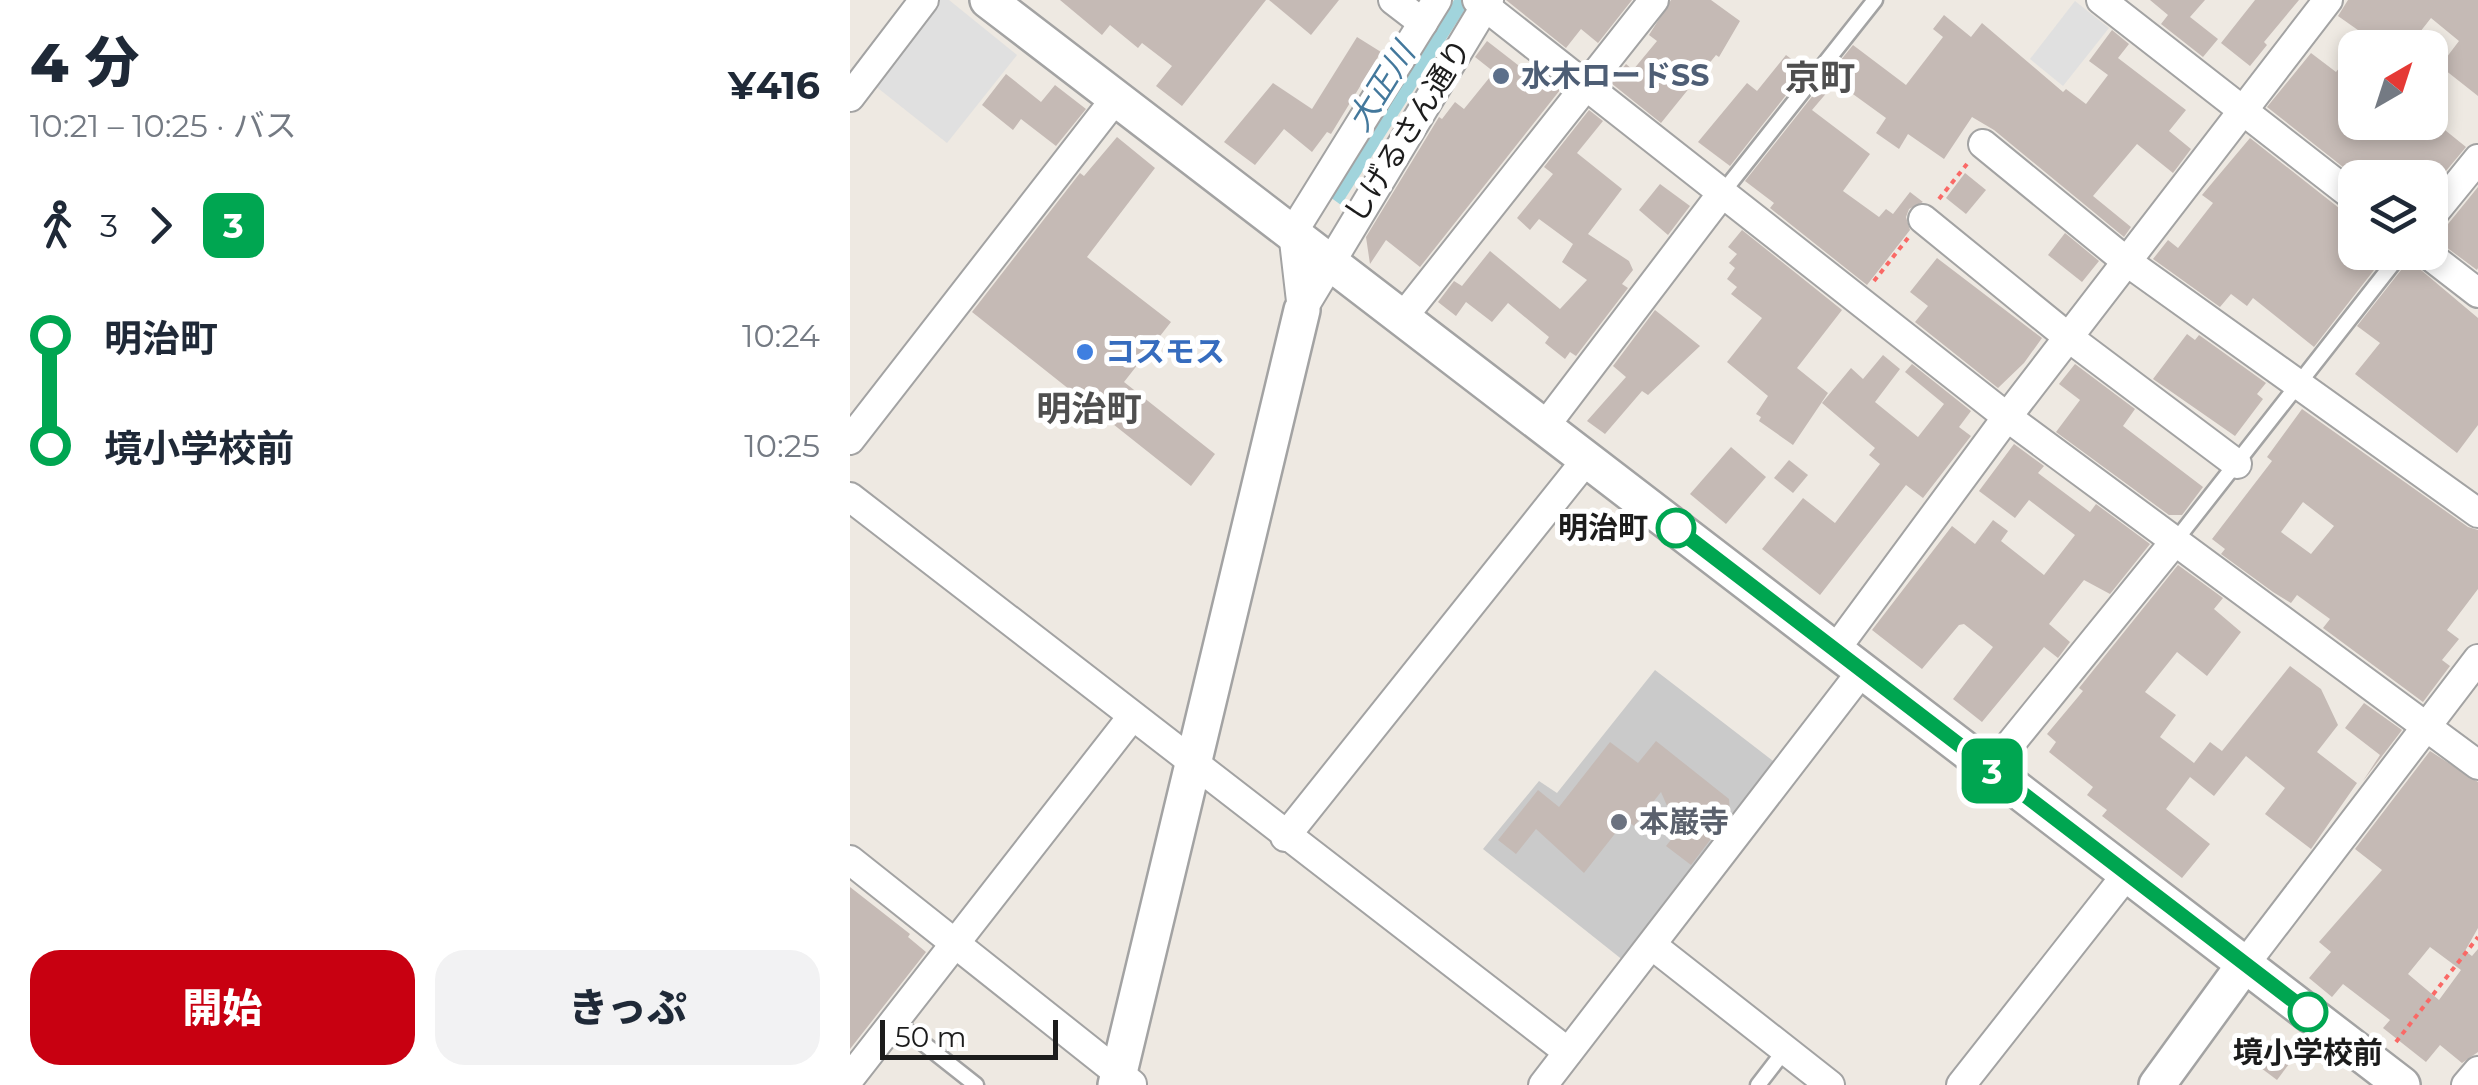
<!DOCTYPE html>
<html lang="ja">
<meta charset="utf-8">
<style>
:root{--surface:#fff;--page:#f2f2f3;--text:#1f2937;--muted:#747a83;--accent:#c80011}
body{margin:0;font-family:Montserrat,"Noto Sans JP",sans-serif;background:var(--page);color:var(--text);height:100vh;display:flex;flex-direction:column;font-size:38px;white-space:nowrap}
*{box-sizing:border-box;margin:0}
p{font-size:32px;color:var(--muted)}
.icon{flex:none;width:55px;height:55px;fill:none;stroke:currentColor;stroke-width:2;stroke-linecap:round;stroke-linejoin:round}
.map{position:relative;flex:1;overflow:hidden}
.details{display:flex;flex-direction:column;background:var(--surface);width:850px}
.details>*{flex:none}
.badge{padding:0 20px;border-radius:15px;font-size:35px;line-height:65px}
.needle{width:65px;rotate:39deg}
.tools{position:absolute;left:1488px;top:30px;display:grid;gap:20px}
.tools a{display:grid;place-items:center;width:110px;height:110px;border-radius:20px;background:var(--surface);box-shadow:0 5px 15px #0003;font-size:50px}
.scale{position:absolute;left:30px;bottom:25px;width:178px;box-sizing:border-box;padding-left:10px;border:5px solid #1c1c1c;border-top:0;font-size:28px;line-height:35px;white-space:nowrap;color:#1c1c1c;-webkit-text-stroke:8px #fff;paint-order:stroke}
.map>.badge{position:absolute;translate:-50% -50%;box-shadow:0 0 0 5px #fff}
.legs{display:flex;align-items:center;gap:15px;height:110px;padding:0 30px;font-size:32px}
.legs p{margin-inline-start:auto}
.summary{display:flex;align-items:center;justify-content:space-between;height:170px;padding:0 30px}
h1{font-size:55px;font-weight:800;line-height:75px}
.button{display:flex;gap:20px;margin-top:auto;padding:20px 30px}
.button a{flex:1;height:115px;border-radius:30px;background:var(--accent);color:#fff;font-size:40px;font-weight:800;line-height:115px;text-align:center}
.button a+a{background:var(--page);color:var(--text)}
ul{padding:0 30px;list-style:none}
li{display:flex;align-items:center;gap:35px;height:110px;font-size:38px}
li i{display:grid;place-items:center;width:15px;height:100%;margin:0 12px;background:currentColor}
li i::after{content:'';width:25px;height:25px;margin:-12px;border:8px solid;border-radius:50%;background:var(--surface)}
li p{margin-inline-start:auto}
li:first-child i{background:linear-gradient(#0000 50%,currentColor 0)}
li:last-child i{background:linear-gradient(currentColor 50%,#0000 0)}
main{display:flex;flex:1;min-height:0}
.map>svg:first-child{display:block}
</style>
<main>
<section class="details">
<div class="summary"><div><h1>4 分</h1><p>10:21 – 10:25 · バス</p></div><b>¥416</b></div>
<div class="legs"><svg class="icon" aria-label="walk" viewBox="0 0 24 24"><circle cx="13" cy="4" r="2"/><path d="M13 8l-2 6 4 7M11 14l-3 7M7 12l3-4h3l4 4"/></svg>3<svg class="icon" aria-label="forward" viewBox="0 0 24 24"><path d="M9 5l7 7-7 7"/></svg><b class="badge" style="background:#00a651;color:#fff">3</b></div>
<ul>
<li><i style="color:#00a651"></i><b>明治町</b><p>10:24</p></li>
<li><i style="color:#00a651"></i><b>境小学校前</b><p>10:25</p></li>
</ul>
<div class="button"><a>開始</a><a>きっぷ</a></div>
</section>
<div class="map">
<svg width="1628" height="1085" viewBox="0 0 1628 1085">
<rect width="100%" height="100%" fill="#eee9e2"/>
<path fill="#cacaca" d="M805,670L927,764L774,961L633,849L689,781L707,793Z"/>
<g fill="#e0e0e0">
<path d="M82,0H99L167,55L97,143L19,81Z"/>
<path d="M1225,1L1259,28L1213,86L1180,59Z"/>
</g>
<path fill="#a1d4dc" d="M604,0H621L491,205L480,197Z"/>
<g fill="#c5bab5" fill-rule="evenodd">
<path d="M210,0H416L332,106L306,86L322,66L292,43L288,48L260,25L252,35Z"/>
<path d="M419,0H489L461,35Z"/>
<path d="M656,0H782L748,43L731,29L716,48Z"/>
<path d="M821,0H861L890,21L869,57L866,55L811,123L761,83L776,64L783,70L807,41L799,35Z"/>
<path d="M1300,0H1355L1340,17L1368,39L1353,57L1311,24L1318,15Z"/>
<path d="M1405,0H1449L1414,42L1417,45L1400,66L1371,43Z"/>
<path d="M1498,0H1628V96L1590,66L1609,41L1581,18L1559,46L1505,48L1515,35L1488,16Z"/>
<path d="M1094,15L1121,37L1132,23L1213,92L1216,89L1236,104L1258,75L1239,61L1262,30L1279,44L1268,58L1336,110L1319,131L1341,149L1323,173L1287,144L1243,196L1281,227L1274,237L1144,130L1122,117L1094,159L1058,134L1049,149L1026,133L1036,118L978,76L1003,45L1056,85L1093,37L1083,29Z"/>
<path d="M507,37L531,52L481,134L477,132L462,152L434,129L405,165L374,142L423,83L462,109Z"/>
<path d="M637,41L686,79L690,74L710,90L570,267L536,240L520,264L516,237L589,117L592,119L605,102L614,109L644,72L625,57Z"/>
<path d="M1505,48V122H1585L1616,147L1580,190V178H1507L1417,107L1461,53L1486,72Z"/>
<path d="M936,55L956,70L880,166L848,142L897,83L907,91Z"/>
<path d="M156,74L191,102L205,85L236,109L206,146L171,119L163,130L132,105Z"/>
<path d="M972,84L979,90L962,110L1020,154L993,191L1029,217L1036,209L1043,214L1060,192L1073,202L1059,209L1056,217L1060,230L1017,285L920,208L924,203L895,181Z"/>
<path d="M739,110L753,121L727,153L772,189L738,234L779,261L783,270L772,284L778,288L726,356L720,352L715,359L695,343L699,337L658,303L642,322L616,302L606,316L588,302L604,281L612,286L640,251L710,309L737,280L712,262L723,244L689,219L680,230L667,218L703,174L694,167Z"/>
<path d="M267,137L305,168L237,257L321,322L274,382L365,454L341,486L122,312L230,173L234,176Z"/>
<path d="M1400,138L1494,212L1505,215V252H1538L1464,347L1403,298L1397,306L1381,294L1370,307L1303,259L1318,240L1328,248L1363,203L1352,195Z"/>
<path d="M1115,173L1136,190L1116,214L1096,198Z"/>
<path d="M810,184L840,206L818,235L789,210Z"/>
<path d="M1628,187V268L1627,270L1580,235L1594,229Z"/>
<path d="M892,230L992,310L947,368L978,393L943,445L909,421L911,417L906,414L918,396L877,362L912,318L881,294L887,287L877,279L885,268L879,263L887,254L878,247Z"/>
<path d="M1215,233L1249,261L1232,282L1198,255Z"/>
<path d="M1087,258L1192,338L1174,363L1148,388L1065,322L1078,306L1060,292Z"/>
<path d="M1559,260L1628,318V425L1607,453L1505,374L1530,343L1507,326Z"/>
<path d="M805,310L850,346L798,395L792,391L755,434L737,421L776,377L763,366Z"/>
<path d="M1337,334L1345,340L1349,335L1416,383L1407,394L1413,399L1385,436L1303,379Z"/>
<path d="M1033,355L1050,369L1025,402L1068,437L1094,404L1055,372L1062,364L1121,411L1109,427L1121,436L1073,498L1056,485L970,595L912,549L953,498L985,523L1030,464L1019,455L1025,448L972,403L1001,368L1013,379Z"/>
<path d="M1225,364L1285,409L1273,426L1353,487L1332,515H1319L1206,432L1230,400L1209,384Z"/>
<path d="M1452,409L1618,527L1628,530V589L1597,630L1609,639L1592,660L1600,666L1573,702L1473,628L1480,619L1447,595L1441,603L1423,592L1371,554L1375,549L1362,539L1422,461L1417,457ZM1453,502L1484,526L1461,554L1431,532Z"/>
<path d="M1164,444L1194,466L1188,473L1240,512L1246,504L1300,544L1260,594L1234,580L1199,624L1220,642L1208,658L1194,647L1132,722L1103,699L1143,647L1114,624L1109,625L1072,669L1022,630L1102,526L1125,544L1143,520L1158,531L1151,541L1194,575L1225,535L1179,500L1165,518L1129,491Z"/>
<path d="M881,447L916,477L876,524L840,494Z"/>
<path d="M939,460L958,475L943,493L924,478Z"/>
<path d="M1328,565L1373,598L1364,609L1391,632L1357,676L1327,652L1295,692L1326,715L1310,737L1344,763L1360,742L1372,751L1440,666L1471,689L1488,725L1467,752L1507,783L1461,849L1415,814L1435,788L1396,756L1364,796L1340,777L1316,809L1360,844L1332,878L1252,816L1257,810L1237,795L1243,787L1199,752L1206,742L1197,734L1233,691L1229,688Z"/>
<path d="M1514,703L1552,730L1513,781L1530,755L1495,728Z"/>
<path d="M806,741L879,799L880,814L841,865L816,846L828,831L811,792L784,826L778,821L771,826L734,873L686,829L666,854L648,840L688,790L709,807L760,742L788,763Z"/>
<path d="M1580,751L1628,782V928L1615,951L1622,956L1628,949V1052L1612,1063L1590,1045L1576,1062L1533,1028L1540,1020L1493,984L1482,997L1459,978L1481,952L1469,942L1532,870L1505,849ZM1580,947L1611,970L1589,1000L1558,974Z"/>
<path d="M0,887L60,934L58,937L76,952L0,1049Z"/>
<path d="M1425,1034L1448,1052L1427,1080L1403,1062Z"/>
</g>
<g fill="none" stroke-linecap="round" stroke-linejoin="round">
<defs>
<g id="service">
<path d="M873,192L1025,0"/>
<path d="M1326,540L1552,252"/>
<path d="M45,1021L126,1085"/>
<path d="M908,1085L935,1050"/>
</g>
<g id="minor">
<path d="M543,0L573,23"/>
<path d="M627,0L1157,417L1628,765"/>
<path d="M1251,0L1505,198"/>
<path d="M0,97L74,0"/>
<path d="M1133,144L1276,261L1628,513"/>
<path d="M1580,218L1628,159"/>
<path d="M1073,219L1218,337L1387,464"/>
<path d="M1575,252L1628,293"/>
<path d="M452,310L639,0"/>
<path d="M452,310L443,232L587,0"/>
<path d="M553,317L804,0"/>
<path d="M695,426L873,192"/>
<path d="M0,440L266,98"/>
<path d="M0,497L718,1052"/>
<path d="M985,650L1157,417L1478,0"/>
<path d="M1140,769L1326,540"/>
<path d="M435,837L737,459"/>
<path d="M0,860L282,1084"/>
<path d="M803,946L980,1085"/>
<path d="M1395,964L1628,659"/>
<path d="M0,1078L281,718"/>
<path d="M693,1085L1012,671"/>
<path d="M1111,1085L1277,874"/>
<path d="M1616,1085L1628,1071"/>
</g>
<g id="tertiary">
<path d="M138,0L1552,1085"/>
<path d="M266,1085L452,310"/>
<path d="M1307,1085L1395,964"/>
</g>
</defs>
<use href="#service" stroke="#a3a3a3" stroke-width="19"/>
<use href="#minor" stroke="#a3a3a3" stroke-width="32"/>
<use href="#tertiary" stroke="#a3a3a3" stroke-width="40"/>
<g stroke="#fa6966" stroke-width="4" stroke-dasharray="5 5" stroke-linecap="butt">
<path d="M1089,199L1117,164"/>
<path d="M1024,281L1058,238"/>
<path d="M1546,1042L1628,937"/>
</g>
<use href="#service" stroke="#fff" stroke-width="14"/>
<use href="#minor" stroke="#fff" stroke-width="28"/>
<use href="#tertiary" stroke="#fff" stroke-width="35"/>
</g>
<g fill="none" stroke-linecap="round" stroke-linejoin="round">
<defs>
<path id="line-1" d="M826,528L1458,1012"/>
</defs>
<use href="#line-1" stroke="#fff" stroke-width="22"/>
<use href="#line-1" stroke="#00a651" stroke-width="15"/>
</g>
<circle fill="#5c6f8a" stroke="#fff" stroke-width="4" cx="651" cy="76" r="10"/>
<circle fill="#3f7fe0" stroke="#fff" stroke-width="4" cx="235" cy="352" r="10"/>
<g fill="#fff" stroke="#00a651" stroke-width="5">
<circle cx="826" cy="528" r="18"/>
<circle cx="1458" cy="1012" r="18"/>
</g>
<circle fill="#6b7280" stroke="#fff" stroke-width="4" cx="769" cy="822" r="10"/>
<g text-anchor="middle" stroke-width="10" stroke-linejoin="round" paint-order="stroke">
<g font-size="30" font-weight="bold" fill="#4e5e75" stroke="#fff" text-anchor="start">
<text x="671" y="86">水木ロードSS</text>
</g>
<g font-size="30" fill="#1c1c1c" stroke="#fff">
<text transform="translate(558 131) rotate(-58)" y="10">しげるさん通り</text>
</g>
<g font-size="30" font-weight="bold" fill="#366cbe" stroke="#fff" text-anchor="start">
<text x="255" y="362">コスモス</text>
</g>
<g font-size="30" font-weight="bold" fill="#1c1c1c" stroke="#fff" text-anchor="end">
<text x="798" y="538">明治町</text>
<text x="1458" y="1063" text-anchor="middle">境小学校前</text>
</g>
<g font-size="30" font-weight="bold" fill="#5b616d" stroke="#fff" text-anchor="start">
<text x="789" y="832">本巌寺</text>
</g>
<g font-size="32" font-style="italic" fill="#43789c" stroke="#fff">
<text transform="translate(531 87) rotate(-58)" y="11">大正川</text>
</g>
<g font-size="35" font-weight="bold" fill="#4f4f4f" stroke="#fff">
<text x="970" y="90">京町</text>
<text x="239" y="421">明治町</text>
</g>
</g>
</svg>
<div class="tools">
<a><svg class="needle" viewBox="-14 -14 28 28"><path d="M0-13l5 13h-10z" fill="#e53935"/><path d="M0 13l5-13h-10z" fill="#747a83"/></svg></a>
<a><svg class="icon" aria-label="layers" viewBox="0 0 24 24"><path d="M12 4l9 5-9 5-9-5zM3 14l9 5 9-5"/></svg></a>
</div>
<div class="scale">50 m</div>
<b class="badge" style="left:1142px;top:771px;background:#00a651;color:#fff">3</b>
</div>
</main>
